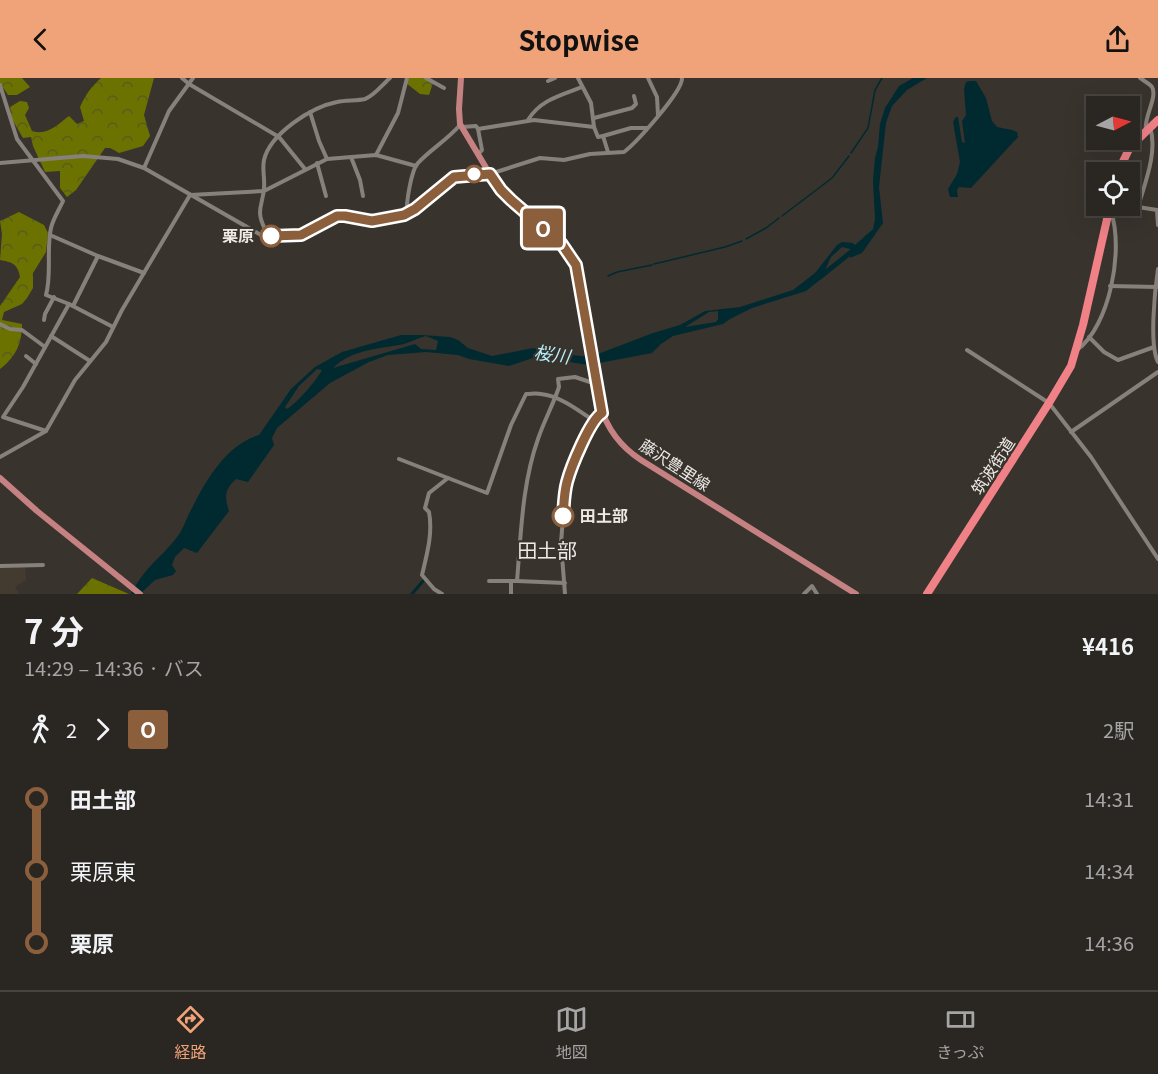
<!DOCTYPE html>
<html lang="ja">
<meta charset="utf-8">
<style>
:root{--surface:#2a2622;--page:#36322f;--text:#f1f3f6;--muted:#a5a5a5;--line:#464340;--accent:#f0a278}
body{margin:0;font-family:Georgia,"Noto Sans JP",serif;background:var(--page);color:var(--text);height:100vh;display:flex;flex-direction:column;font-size:22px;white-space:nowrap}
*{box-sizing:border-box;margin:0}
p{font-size:20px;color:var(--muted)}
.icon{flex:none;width:33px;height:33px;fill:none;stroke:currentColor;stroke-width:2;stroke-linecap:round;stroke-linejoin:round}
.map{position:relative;height:516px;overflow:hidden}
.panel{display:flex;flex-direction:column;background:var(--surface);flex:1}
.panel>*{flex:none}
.badge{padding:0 12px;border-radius:4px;font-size:21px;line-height:39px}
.needle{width:39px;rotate:84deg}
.fabs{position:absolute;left:1086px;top:18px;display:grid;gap:12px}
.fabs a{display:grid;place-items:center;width:54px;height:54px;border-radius:0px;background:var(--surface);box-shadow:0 6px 24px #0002,0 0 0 2px var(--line);font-size:30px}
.map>.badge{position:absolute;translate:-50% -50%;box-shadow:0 0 0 3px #fff}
.legs{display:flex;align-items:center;gap:9px;height:66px;padding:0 24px;font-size:20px}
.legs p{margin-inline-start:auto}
.overview{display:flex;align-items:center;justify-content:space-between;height:102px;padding:0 24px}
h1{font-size:33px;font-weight:700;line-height:45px}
ul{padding:0 24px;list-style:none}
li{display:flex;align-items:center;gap:21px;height:72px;font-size:22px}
li i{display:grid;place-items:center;width:9px;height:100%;margin:0 8px;background:currentColor}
li i::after{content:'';width:15px;height:15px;margin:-8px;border:4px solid;border-radius:50%;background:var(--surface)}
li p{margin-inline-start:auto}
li:first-child i{background:linear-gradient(#0000 50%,currentColor 0)}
li:last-child i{background:linear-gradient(currentColor 50%,#0000 0)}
header{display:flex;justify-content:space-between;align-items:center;height:78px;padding:0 24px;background:var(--accent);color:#111;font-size:27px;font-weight:700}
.dock{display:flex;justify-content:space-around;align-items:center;height:84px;border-top:2px solid var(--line);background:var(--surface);font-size:16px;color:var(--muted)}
.dock a{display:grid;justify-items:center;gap:3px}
.dock .current{color:var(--accent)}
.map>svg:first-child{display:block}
</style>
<header><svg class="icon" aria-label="back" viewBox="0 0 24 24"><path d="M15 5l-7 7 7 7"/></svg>Stopwise<svg class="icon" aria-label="share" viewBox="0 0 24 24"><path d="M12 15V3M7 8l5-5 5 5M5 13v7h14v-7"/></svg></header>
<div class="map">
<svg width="1158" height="516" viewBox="0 0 1158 516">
<defs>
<pattern id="forest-crowns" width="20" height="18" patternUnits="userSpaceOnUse" patternTransform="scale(1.5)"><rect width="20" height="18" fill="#6b7200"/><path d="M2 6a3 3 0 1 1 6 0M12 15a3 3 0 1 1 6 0" fill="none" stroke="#595c22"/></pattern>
</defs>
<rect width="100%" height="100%" fill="#38332d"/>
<path fill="#443b30" d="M25,488L26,502L15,509L19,516H0V489Z"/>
<g fill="url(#forest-crowns)">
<path d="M0,0H22L30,9L17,17H8L0,5Z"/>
<path d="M101,0H154L144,37L150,58L143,68L119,75L110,70H105L76,112L67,119L60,110V93L45,94L33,68L31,59L23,60L12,41L10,29L20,23L27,24L29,30L25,37L32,53C47,58 57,47 69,38L77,46L84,43L80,29C86,16 91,9 101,0Z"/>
<path d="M409,0H424L433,5L429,17L420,16L406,5Z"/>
<path d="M19,134L44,147L48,155L46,174L33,195V210L27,220L22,226L4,234L2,242L22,246C22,265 16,279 0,291V228L20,199C18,186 12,184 0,182L2,156L0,143Z"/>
<path d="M92,500L129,516H77Z"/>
</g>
<g fill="#002a30" fill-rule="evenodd">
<path d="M913,0H927L907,12L892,28L886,45L879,109L883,145L862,175L850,180V171L842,169L831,179L821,201L806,213L752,230L730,241L723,246L673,258L661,266L652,275L589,287L536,279L509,288L469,281L458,277L426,274L388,277L369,284L330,305L277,350L272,360L274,367L248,404L236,401C225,411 224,418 229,433L197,475L184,470L175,479L172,487L176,493L173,497L155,502L140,516H131C133,512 135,508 138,504C149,486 168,473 180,455C185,447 187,438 192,430C206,402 227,366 259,357L291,311L315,289L342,274L401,257H422L450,259L458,262L468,270L492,278L533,270L563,276L590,279L653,255L680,247L705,233L740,229L793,212L815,195L837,167L842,164L853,165L855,167L873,151L875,141L873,103L875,80L878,69L880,46L885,30L899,8ZM718,233V241L716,244L685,249L709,234ZM426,258L438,263L436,272L421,271L415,266L333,290C352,271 379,271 404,266C411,264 418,260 426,258ZM317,291L322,292C316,303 297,325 287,331L285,329L299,308Z"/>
<path d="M970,3H976L986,20L992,43L997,49L1012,52L1017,54L1018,59L971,110L959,109L957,112L958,119H950L948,111L957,96L960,84L953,44L956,39H958L962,64L965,65L962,43L966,37L964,11L966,4Z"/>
</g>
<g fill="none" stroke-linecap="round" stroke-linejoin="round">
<g stroke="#002a30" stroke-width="1.5">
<path d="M851,75L868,50L875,12L882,0"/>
<path d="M782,138L832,100L849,78"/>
<path d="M746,161L766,150L779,140"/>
<path d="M654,186L725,169L742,163"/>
<path d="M608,198L617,194L652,187"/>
</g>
<path stroke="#002a30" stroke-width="3" d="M412,516L423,503"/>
<path stroke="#002a30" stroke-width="5" d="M820,199L855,171"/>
<g stroke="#87817b" stroke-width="4">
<path d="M182,0L189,6L279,59L305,91"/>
<path d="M426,0L444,10"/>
<path d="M578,0L591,25L594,49L598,59L603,58L608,74"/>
<path d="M648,0L657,19L658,37"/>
<path d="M1140,0C1144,3 1150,6 1152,9C1158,19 1143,41 1146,52"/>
<path d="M548,3L555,0"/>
<path d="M0,7L17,61L63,123C59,132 53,141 51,150C46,172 52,195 46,217L69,226L113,249"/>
<path d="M310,34L319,63L327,81"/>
<path d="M594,40L632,30L636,26L634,18"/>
<path d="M528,42C540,22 561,17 582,9"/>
<path d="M462,49L476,48L478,51L534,42L594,49"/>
<path d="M1150,49C1158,73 1145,105 1138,129L1157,132L1158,147"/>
<path d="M478,51L482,72L478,76"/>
<path d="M603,58L631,50H647"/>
<path d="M376,77L398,35L407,0"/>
<path d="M351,79L360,102L363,118"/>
<path d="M0,85L83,78L118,81L144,90L261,157L289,158L301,157L337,138H345L372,143L404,137L415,131L449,102L459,97L493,95L540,80L564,82L590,76L624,74C636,65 683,13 682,0"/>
<path d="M317,85L326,118"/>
<path d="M144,90L169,33L193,0"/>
<path d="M407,135C406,126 411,92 418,85C430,72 447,62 460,47"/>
<path d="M50,157L98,178L144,195"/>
<path d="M261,157L265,151C255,132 263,127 264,110C265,101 262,91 264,82C270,56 311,29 337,24C346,22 357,23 365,21C374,18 383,6 390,0"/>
<path d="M1158,191C1155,211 1149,267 1158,284"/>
<path d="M1110,208L1157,209"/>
<path d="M73,228L98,178"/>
<path d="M44,242L45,236L54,219"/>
<path d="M0,246L10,251L22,252L45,269"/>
<path d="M51,258L90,283"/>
<path d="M1089,259L1104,274L1118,282L1154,269"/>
<path d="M967,272L1049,325L1091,379L1158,481"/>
<path d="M1077,272C1110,248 1124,171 1111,134"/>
<path d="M26,278L36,286"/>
<path d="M46,353L3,339L23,309L69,226"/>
<path d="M1071,354L1158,294"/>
<path d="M0,379L46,353L75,302L106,264L122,232L190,117L264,113L327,81L376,77L416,88"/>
<path d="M399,381L448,400L429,415L425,430L429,434C433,455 427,476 422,497L434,511L442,516"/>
<path d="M448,400L487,415L511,347L526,316C531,316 536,315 541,316C560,318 578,332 594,343"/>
<path d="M0,488L43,487"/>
<path d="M489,503H517C521,456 522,406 538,361C544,343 553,327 559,309L558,301L575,299L596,306"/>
<path d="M517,503L565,505"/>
<path d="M511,504V516"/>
<path d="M565,516L561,465L565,414L570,396L594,343L602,335"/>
<path d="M804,516L812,508L817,516"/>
</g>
<g stroke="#c68182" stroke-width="6">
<path d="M461,0L459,31L460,46L491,98L511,122L567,172L577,187L583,215L600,327C607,351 621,369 641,382L856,516"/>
<path d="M0,400L37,433L140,516"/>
</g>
<g stroke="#f08187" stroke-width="8">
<path d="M1118,94L1130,69L1158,42"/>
<path d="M927,516L1049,325L1071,288L1083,247L1110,128"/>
</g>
</g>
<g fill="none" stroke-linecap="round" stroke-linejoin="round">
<defs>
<path id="line-1" d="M271,158L301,157L337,138H345L372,143L404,137L415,131L454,99L490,96L501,112L511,122L561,165L576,187L602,335C590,342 571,389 567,404C564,415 564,426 563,438"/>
</defs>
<use href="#line-1" stroke="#fff" stroke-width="14"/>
<use href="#line-1" stroke="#8b5e3c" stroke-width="9"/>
</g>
<g fill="#fff" stroke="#8b5e3c" stroke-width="3">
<circle cx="474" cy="96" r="8"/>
<circle cx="271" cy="158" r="10"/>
<circle cx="563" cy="438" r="10"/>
</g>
<g text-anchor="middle" stroke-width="4.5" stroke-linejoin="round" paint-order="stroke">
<g font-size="16" font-weight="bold" fill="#edeae6" stroke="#38332d" text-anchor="end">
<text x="254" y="164">栗原</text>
<text x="580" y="444" text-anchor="start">田土部</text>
</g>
<g font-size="16" fill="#edeae6" stroke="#38332d">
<text transform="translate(675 387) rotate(33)" y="6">藤沢豊里線</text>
<text transform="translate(993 388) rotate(-57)" y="6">筑波街道</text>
</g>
<g font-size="18" font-style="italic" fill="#b6f0f9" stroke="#38332d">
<text transform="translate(552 277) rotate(8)" y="6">桜川</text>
</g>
<g font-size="20" fill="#edeae6" stroke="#38332d">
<text x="547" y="480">田土部</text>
</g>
</g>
</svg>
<div class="fabs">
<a><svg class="needle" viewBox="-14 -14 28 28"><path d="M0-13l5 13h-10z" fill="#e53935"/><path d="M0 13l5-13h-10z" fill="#a5a5a5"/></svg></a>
<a><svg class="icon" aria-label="locate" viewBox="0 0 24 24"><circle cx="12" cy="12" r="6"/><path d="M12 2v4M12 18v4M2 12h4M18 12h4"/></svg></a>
</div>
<b class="badge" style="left:543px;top:150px;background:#8b5e3c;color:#fff">O</b>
</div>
<section class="panel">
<div class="overview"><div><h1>7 分</h1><p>14:29 – 14:36 · バス</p></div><b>¥416</b></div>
<div class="legs"><svg class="icon" aria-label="walk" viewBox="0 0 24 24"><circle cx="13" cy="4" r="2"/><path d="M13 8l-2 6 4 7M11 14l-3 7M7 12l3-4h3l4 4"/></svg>2<svg class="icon" aria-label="forward" viewBox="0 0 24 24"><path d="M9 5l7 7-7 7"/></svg><b class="badge" style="background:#8b5e3c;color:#fff">O</b><p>2駅</p></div>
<ul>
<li><i style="color:#8b5e3c"></i><b>田土部</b><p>14:31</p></li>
<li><i style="color:#8b5e3c"></i><span>栗原東</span><p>14:34</p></li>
<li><i style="color:#8b5e3c"></i><b>栗原</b><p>14:36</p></li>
</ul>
</section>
<nav class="dock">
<a class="current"><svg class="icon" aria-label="directions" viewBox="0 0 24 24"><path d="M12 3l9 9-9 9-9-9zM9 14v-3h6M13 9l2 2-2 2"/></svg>経路</a>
<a><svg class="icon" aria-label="map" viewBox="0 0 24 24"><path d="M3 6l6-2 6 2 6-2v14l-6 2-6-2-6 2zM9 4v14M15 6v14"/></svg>地図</a>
<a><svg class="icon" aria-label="tickets" viewBox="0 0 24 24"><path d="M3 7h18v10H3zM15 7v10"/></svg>きっぷ</a>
</nav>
